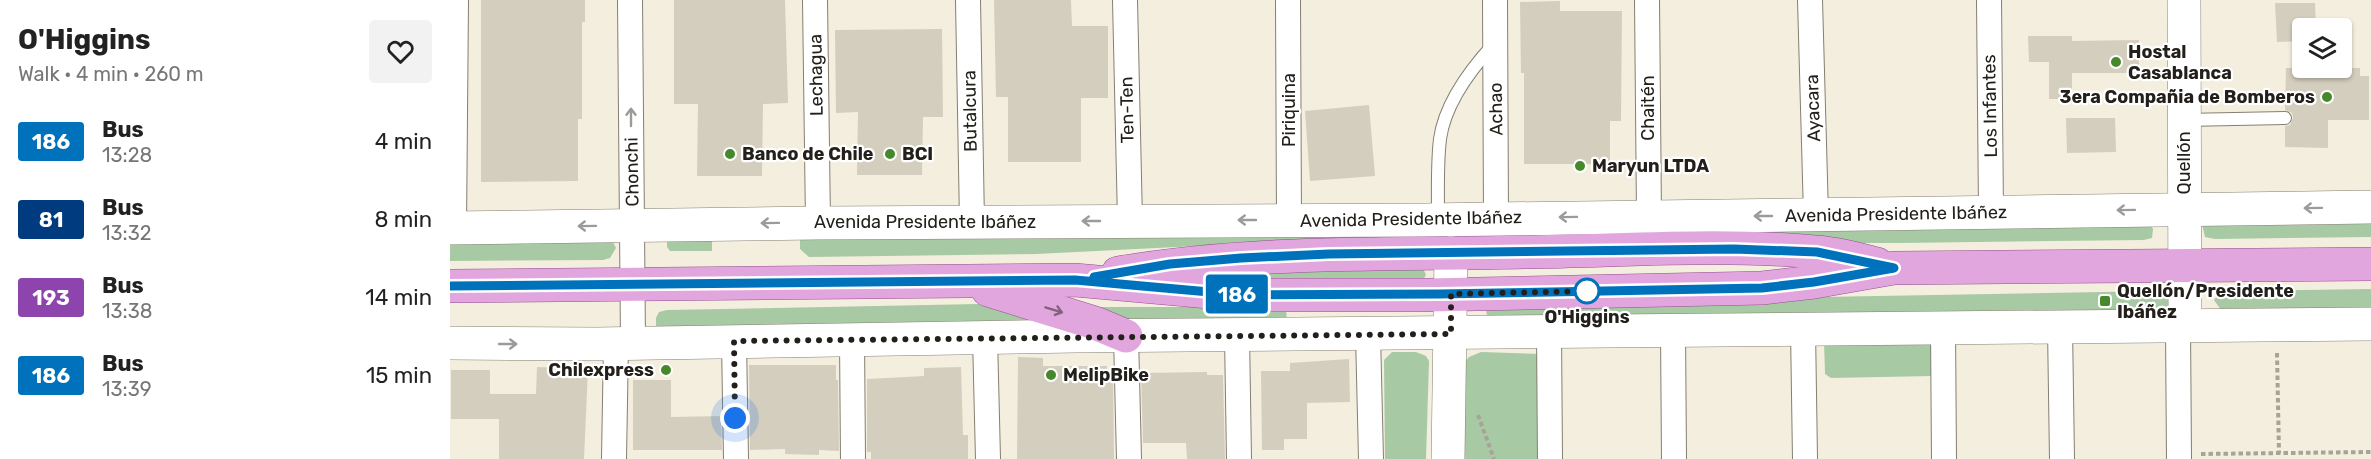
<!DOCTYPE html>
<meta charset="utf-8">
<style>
:root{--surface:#fff;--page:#f2f2f2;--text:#222;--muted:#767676}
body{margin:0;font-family:Rubik,sans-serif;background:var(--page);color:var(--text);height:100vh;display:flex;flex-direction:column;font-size:22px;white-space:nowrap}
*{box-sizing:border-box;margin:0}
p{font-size:20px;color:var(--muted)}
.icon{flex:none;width:33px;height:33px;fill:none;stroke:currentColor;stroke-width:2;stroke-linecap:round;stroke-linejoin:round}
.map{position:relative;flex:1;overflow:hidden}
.sheet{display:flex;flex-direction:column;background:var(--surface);width:450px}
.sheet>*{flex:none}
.badge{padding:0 12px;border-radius:4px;font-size:21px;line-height:39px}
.buttons{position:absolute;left:1842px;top:18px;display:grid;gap:12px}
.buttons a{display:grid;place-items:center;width:60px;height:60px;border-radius:6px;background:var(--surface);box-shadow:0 2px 4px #0004;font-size:30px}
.you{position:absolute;width:30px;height:30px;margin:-15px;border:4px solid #fff;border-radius:50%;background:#1a73e8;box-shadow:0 0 0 9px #1a73e833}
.map>.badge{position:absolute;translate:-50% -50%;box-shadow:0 0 0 3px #fff}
.round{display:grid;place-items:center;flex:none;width:63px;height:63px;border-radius:6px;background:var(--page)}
.overview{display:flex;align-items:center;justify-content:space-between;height:102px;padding:0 18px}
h1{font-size:28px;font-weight:700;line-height:45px}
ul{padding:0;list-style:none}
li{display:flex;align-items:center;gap:18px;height:78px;padding:0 18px}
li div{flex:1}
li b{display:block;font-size:22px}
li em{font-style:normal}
li .badge{min-width:66px;font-weight:700;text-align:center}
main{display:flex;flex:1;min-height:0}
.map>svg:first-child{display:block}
</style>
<main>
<section class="sheet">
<div class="overview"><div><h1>O'Higgins</h1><p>Walk · 4 min · 260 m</p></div><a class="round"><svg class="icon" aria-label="heart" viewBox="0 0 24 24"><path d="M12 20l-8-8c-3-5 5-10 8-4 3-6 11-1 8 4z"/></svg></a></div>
<ul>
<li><span class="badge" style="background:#0072bc;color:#fff">186</span><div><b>Bus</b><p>13:28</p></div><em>4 min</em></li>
<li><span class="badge" style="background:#003b80;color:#fff">81</span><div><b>Bus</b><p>13:32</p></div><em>8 min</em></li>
<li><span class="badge" style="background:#8e44ad;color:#fff">193</span><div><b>Bus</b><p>13:38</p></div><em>14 min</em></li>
<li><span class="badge" style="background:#0072bc;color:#fff">186</span><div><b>Bus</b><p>13:39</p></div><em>15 min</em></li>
</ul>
</section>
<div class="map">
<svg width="1921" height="459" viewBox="0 0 1921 459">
<rect width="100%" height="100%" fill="#f4eede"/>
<g fill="#a7caa4">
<path d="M1921,217V237L1765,239L1755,237L1752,224Z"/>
<path d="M1698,221L1703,229L1702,238L1694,240L1449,243H807L586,254L359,257L350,249V232Z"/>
<path d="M262,234V251H220L217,247V239Z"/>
<path d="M0,235L163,242L166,248L160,258L153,260L0,261Z"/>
<path d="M973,268L976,275L973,280L787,278L750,274Z"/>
<path d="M1921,289V309L1771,310L1764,300L1770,292L1778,291Z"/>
<path d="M1709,291L1716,293L1721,297L1720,304L1717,308L1708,310L1041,318L1037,315L1036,310L1043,303Z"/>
<path d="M528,304L560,306L615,320L206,328V318L209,312L217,310Z"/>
<path d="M641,307H836L837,323L688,324Z"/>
<path d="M1482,336V376L1381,378L1375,374L1374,342Z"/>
<path d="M942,352H966L976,356L979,361L976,459H935L934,360Z"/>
<path d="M1031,352L1091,354L1093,459H1009L1013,364L1019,357Z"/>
</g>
<g fill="#d4cebe">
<path d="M31,0H135V22H132V119H128V181L31,182Z"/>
<path d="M224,0H335L338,103L313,104L312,176H247L248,104H224Z"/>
<path d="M544,0H621L622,26H658V98H631V162H558V97H546Z"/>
<path d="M1110,1V11H1172L1171,121H1160V164H1074V73H1071L1070,2Z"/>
<path d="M1825,3H1865L1866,28H1852V41L1827,42Z"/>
<path d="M492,29L493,117H473L472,175H407L408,112L386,113L385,30Z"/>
<path d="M1578,36H1622V41L1689,40V73H1622V99H1599V62H1579Z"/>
<path d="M1836,68H1910V76H1919V120H1878V148L1835,147V126L1840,125L1843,118L1842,113L1835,110Z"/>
<path d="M919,105L925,176L860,181L855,111Z"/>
<path d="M1616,118H1665L1666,152L1617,153Z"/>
<path d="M568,357L593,358V366H657V373H663L664,459H567Z"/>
<path d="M899,359L900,402L857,403V439H834V450H812L811,371H840V363Z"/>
<path d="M299,365H386V380H388L389,451L369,450V455L335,454V449L300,450Z"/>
<path d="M87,367L138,369L134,459H49V419H1V370H40V394H86Z"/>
<path d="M511,367L513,435H518V459H421V452H417V379L474,376V368Z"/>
<path d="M757,372V375H773L775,459H737L736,443H693L691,373Z"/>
<path d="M183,380H221V417L271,416L272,450H183Z"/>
</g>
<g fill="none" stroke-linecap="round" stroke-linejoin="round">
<defs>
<g id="lane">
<path d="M1734,120L1835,118"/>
<path d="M988,218C988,192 987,164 990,139C995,103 1020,70 1044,44"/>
</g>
<g id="street">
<path d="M180,0L183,343"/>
<path d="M365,0L368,223"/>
<path d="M518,0L522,222"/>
<path d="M675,0L680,221"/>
<path d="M838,0L839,220"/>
<path d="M1045,0L1046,218"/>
<path d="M1197,0L1199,216"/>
<path d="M1360,0L1366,215"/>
<path d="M1539,0L1541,212"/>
<path d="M4,228L6,0"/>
<path d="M1728,326L1729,459"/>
<path d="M1610,327L1612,459"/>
<path d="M1493,328L1494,459"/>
<path d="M1353,329L1355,459"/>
<path d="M1223,331L1224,459"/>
<path d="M1099,332L1100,459"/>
<path d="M918,334L921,459"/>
<path d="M787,335L789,459"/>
<path d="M676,336L679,459"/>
<path d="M535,337L538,459"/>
<path d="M402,339L403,459"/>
<path d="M284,341L286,459"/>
<path d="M164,459L166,343"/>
</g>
<g id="secondary">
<path d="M1734,0L1735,326"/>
<path d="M0,228L368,223L976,220L1921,207"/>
<path d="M0,343L146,344L626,336L1921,324"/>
<path d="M998,459L1001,253"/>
</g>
<g id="primary">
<path d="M668,273C803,250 939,255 1075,252C1169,251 1271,243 1365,252C1386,253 1407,259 1427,264"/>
<path d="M0,286L625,280L793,295H977L1312,288L1364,282L1444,268L1921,264"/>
<path d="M538,290L645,323L676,336"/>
</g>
</defs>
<use href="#lane" stroke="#857f71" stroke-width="14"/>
<use href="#street" stroke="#857f71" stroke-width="26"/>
<use href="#secondary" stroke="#857f71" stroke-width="34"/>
<use href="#primary" stroke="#92508d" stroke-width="34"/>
<g stroke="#a8a397" stroke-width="4" stroke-dasharray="4.5 3" stroke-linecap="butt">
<path d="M1827,353L1829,453"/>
<path d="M1028,415L1044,459"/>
<path d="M1751,454L1921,452"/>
</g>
<use href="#lane" stroke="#fff" stroke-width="12"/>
<use href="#street" stroke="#fff" stroke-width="24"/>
<use href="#secondary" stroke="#fff" stroke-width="33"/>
<use href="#primary" stroke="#e2a6df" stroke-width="33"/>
</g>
<defs><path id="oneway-shaft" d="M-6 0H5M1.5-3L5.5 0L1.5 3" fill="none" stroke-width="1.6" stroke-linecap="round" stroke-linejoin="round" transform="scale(1.5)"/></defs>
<g stroke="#9c9b98">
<use href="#oneway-shaft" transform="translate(181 117) rotate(-90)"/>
<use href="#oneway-shaft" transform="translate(1863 208) rotate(179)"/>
<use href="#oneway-shaft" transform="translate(1676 210) rotate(179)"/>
<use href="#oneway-shaft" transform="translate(1313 216) rotate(180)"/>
<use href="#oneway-shaft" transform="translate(1118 217) rotate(179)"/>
<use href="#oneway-shaft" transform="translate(797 220) rotate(180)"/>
<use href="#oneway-shaft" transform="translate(641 221) rotate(180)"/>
<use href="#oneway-shaft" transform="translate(320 223) rotate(179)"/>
<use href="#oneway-shaft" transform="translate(137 226) rotate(179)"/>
<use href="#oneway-shaft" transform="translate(58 344)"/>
</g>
<use stroke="#82637d" href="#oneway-shaft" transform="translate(604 310) rotate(17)"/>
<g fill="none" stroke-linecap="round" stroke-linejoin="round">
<defs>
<path id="line" d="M0,286L625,280L793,295L989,294L1312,288L1364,282L1444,268L1367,252L1284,249L879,254L791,258L720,264L644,277"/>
</defs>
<use href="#line" stroke="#fff" stroke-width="14"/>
<use href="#line" stroke="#0072bc" stroke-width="9"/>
<path stroke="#23201b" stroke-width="6" stroke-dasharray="0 10.8" d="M285,418L284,341L1001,334V294L1137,291"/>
</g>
<g fill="#46882c" stroke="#fff" stroke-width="2">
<circle cx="1666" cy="62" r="6"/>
<circle cx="1877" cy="97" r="6"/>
<circle cx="280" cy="154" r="6"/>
<circle cx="440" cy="154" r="6"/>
<circle cx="1130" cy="166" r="6"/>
<rect x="1649" y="295" width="12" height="12" rx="3"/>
<circle cx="216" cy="370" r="6"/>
<circle cx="601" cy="375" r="6"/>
</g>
<circle fill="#fff" stroke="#0072bc" stroke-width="3" cx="1137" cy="291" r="12"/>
<g text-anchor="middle" stroke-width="4.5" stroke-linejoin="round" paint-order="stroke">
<g font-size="18" font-weight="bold" fill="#23201b" stroke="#fff" text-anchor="start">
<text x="1678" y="58">Hostal<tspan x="1678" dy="21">Casablanca</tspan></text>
<text x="1865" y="103" text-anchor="end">3era Compañia de Bomberos</text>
<text x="292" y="160">Banco de Chile</text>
<text x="452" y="160">BCI</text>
<text x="1142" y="172">Maryun LTDA</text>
<text x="1667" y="297">Quellón/Presidente<tspan x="1667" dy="21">Ibáñez</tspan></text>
<text x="204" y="376" text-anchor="end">Chilexpress</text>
<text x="613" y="381">MelipBike</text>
</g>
<g font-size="18" fill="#23201b" stroke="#fff">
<text transform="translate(366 75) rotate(-91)" y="6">Lechagua</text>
<text transform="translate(1540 106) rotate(-91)" y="6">Los Infantes</text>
<text transform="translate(1198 108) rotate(-90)" y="6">Chaitén</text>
<text transform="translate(1363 108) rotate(-92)" y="6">Ayacara</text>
<text transform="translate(1046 109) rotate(-91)" y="6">Achao</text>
<text transform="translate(677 110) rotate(-91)" y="6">Ten-Ten</text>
<text transform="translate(839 110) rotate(-90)" y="6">Piriquina</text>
<text transform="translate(520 111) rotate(-91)" y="6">Butalcura</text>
<text transform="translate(1734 163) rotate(-90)" y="6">Quellón</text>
<text transform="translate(182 172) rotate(-91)" y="6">Chonchi</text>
<text transform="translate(1446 214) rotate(-1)" y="6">Avenida Presidente Ibáñez</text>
<text transform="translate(961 219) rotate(-1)" y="6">Avenida Presidente Ibáñez</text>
<text x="475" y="228">Avenida Presidente Ibáñez</text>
</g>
<g font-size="18" font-weight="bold" fill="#23201b" stroke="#fff">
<text x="1137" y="323">O'Higgins</text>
</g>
</g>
</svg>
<div class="buttons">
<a><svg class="icon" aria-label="layers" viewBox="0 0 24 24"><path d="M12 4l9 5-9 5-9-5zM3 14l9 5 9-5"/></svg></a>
</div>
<div class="you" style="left:285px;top:418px"></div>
<b class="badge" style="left:787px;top:294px;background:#0072bc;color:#fff">186</b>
</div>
</main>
